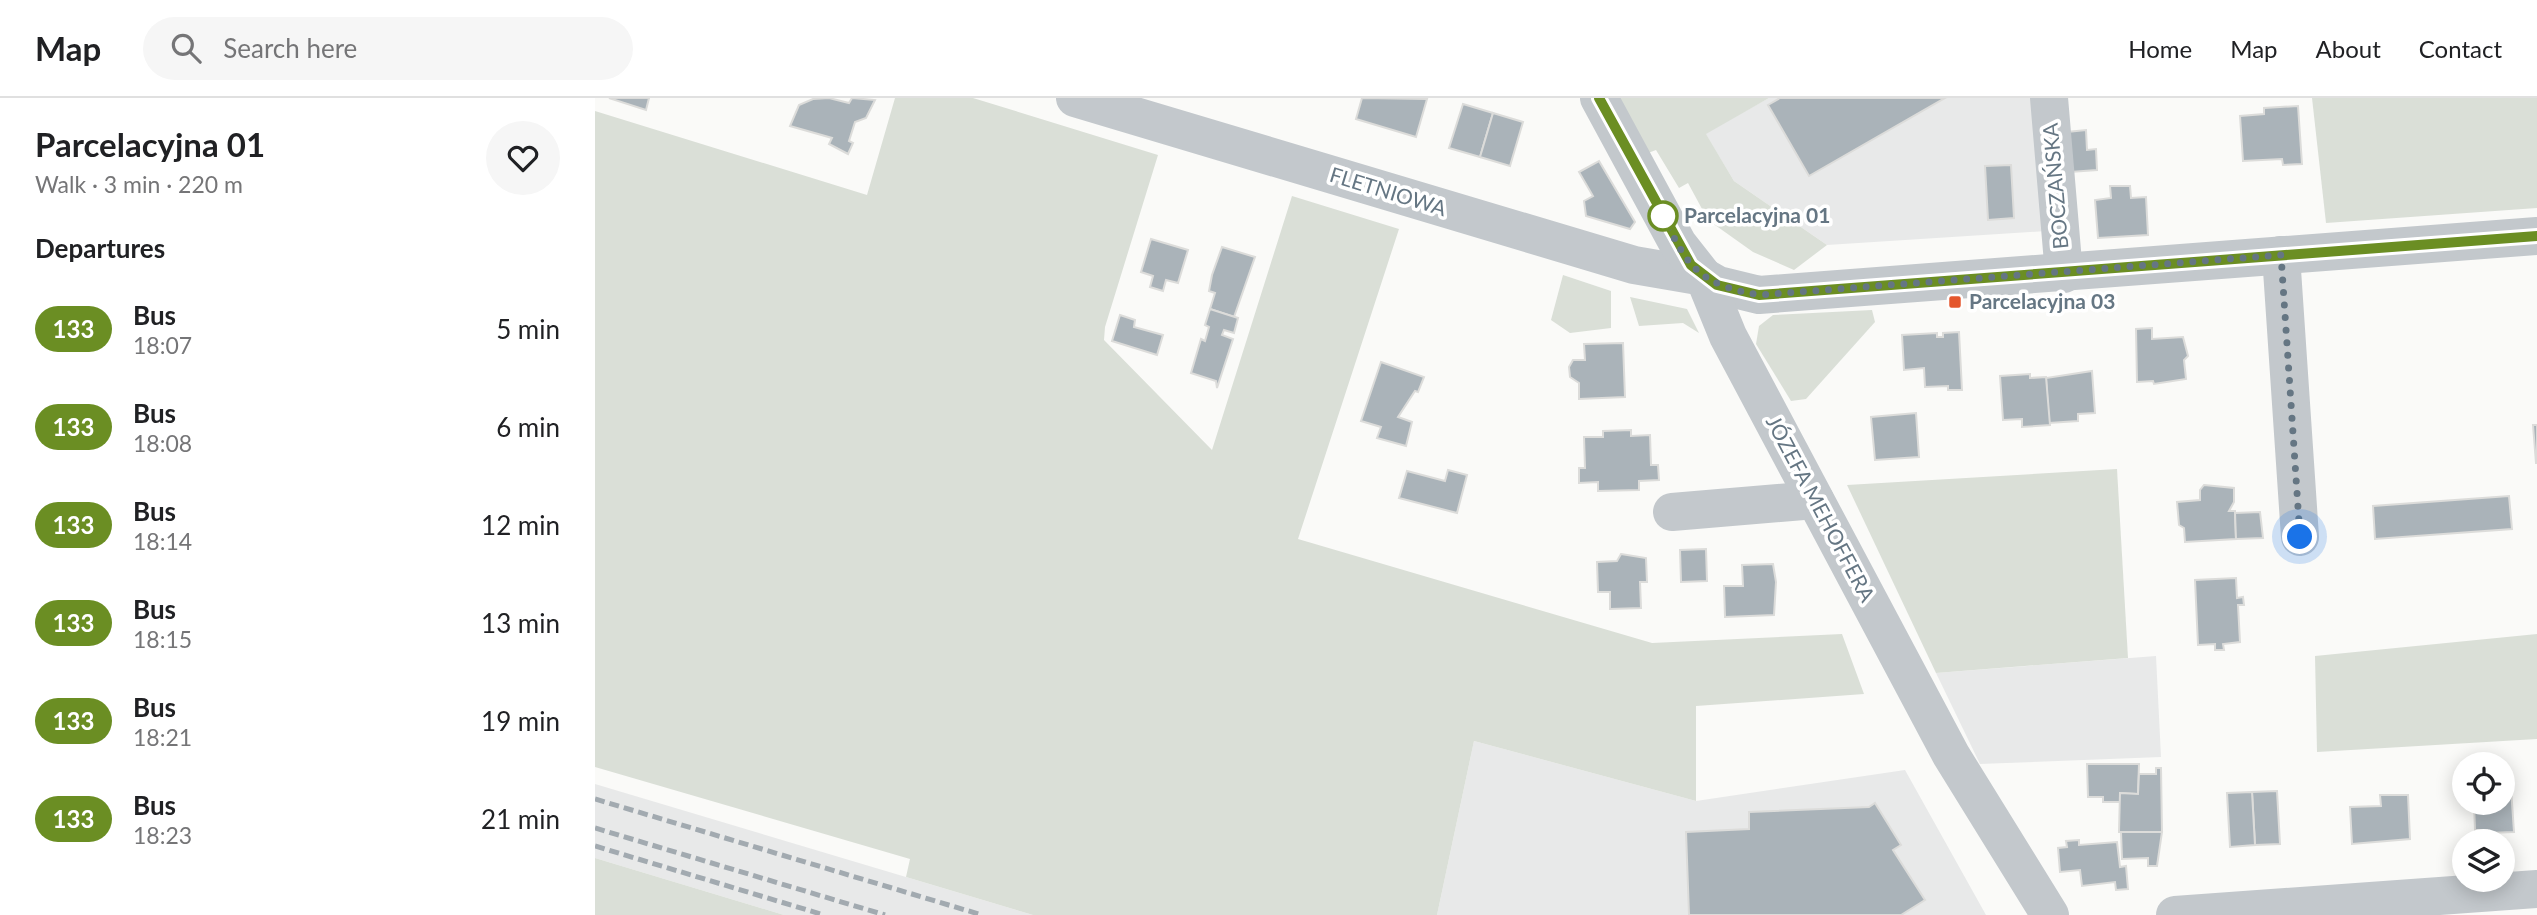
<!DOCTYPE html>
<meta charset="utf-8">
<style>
:root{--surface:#fff;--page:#f6f6f6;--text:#202124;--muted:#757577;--line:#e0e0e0}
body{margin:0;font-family:Lato,sans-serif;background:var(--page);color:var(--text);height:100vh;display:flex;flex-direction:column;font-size:26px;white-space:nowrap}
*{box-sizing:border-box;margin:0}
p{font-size:23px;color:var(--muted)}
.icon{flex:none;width:38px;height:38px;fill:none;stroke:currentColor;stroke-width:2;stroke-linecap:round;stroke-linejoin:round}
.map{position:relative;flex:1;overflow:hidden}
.details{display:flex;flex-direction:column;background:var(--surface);width:595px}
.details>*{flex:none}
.badge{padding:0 14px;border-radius:23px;font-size:24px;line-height:46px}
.controls{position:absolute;left:1857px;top:654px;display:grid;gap:14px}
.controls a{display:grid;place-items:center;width:63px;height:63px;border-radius:50%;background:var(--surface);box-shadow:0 4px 18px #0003;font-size:35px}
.you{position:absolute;width:35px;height:35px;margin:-18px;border:5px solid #fff;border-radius:50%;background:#1a73e8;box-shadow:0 0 0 10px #1a73e833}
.map>.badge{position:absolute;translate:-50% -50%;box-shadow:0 0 0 4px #fff}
h2{padding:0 35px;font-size:26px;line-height:63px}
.round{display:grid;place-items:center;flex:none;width:74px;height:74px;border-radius:37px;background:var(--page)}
.overview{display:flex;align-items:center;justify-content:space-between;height:119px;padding:0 35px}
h1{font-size:33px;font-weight:700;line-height:52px}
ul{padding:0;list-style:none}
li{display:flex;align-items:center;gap:21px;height:98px;padding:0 35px}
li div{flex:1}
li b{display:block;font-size:26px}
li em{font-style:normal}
li .badge{min-width:77px;font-weight:700;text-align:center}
header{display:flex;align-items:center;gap:42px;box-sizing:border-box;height:98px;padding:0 35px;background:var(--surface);border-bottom:2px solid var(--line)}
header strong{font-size:33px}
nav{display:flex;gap:38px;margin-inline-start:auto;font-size:24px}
.search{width:490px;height:63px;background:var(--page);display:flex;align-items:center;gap:18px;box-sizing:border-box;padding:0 24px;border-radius:38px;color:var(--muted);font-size:26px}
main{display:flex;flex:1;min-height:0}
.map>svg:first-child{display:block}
</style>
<header>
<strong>Map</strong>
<div class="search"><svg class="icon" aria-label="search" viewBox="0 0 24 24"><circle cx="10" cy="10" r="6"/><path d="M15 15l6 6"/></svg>Search here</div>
<nav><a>Home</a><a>Map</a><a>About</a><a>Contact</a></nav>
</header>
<main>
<section class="details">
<div class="overview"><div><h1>Parcelacyjna 01</h1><p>Walk · 3 min · 220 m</p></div><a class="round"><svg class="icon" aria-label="heart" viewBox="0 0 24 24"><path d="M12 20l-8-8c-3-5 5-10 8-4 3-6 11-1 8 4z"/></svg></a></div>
<h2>Departures</h2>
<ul>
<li><span class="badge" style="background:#6b8e23;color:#fff">133</span><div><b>Bus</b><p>18:07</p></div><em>5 min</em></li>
<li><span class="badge" style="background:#6b8e23;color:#fff">133</span><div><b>Bus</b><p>18:08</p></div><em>6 min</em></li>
<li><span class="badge" style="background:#6b8e23;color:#fff">133</span><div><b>Bus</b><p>18:14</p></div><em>12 min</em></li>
<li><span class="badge" style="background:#6b8e23;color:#fff">133</span><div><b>Bus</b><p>18:15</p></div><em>13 min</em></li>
<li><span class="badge" style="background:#6b8e23;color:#fff">133</span><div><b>Bus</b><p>18:21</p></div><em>19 min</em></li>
<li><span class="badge" style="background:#6b8e23;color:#fff">133</span><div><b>Bus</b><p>18:23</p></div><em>21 min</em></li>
</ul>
</section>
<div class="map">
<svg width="1942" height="817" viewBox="0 0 1942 817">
<rect width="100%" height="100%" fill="#fafaf8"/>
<g fill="#e8e9e9">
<path d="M1174,0H1441L1451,133L1232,147L1139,83L1110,35Z"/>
<path d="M1561,558L1566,659L1385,666L1341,575Z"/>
<path d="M879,643L1101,703L1310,672L1391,817H842Z"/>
<path d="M0,686L438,817H189L0,760Z"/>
</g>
<g fill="#dadfd7">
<path d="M300,0H378L563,57L510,229L509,242L617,352L697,98L804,131L703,441L1057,545L1247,536L1269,596L1101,608V703L879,643L842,817H438L311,779L315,761L0,669V13L272,97Z"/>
<path d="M1024,0H1174L1111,36L1139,83L1232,147L1199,172L1158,154L1113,122L1093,85L1084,90L1061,52L1053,55Z"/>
<path d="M1717,0H1942V110L1731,125Z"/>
<path d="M968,177L1016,193V230L975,235L956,222Z"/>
<path d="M1035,199L1092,211L1104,235L1088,225L1044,228Z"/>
<path d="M1277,212L1280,224L1211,301L1196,303L1161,246L1164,228L1178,217Z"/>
<path d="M1522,371L1533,560L1341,575L1252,387Z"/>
<path d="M1942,536V641L1722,654L1720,558Z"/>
<path d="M0,760L189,817H0Z"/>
</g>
<g fill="#aab3b9" stroke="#dcdcda" stroke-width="2">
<path d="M14,0H54L51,12Z"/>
<path d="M234,0L254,5L257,0L280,2L271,20L260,24L254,43L258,45L253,56L234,46L237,40L195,28L204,7L218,1Z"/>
<path d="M767,0L832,1L821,39L761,21Z"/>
<path d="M1185,0H1350L1214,78L1173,7Z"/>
<path d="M868,6L898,15L885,59L854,50Z"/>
<path d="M1703,8L1707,66L1688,67L1687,61L1648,63L1645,18L1669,16V10Z"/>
<path d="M898,15L928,24L915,68L885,59Z"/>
<path d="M1491,32L1492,52L1501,51L1502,72L1475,74L1472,34Z"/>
<path d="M1004,63L1040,124L1035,131L991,118L989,103L998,98L984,74Z"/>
<path d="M1416,67L1419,120L1393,122L1390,68Z"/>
<path d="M1515,88H1535L1536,100L1551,99L1553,137L1503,140L1500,102L1516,100Z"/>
<path d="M556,141L593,152L583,185L571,182L568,193L555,189L558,178L546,174Z"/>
<path d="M627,149L660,159L639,219L615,211L620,195L614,193L617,177Z"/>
<path d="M615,211L643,220L639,235L629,232L627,237L638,241L622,290L621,283L596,275L606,241L610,243L614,229L610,227Z"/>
<path d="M525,217L540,222L539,229L568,237L562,257L517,243Z"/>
<path d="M1557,230V241L1588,239L1593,258L1589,262L1591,281L1559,286L1558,283L1542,284L1541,231Z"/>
<path d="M1364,234L1367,292H1353V288L1330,289L1329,270L1309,272L1307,237L1342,235V239H1348V235Z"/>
<path d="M1028,245L1030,299L984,301V285L975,279L974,269L978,262H990L989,246Z"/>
<path d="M786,264L829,279L823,294L820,293L803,319L817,324L811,348L782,340L786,329L766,323Z"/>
<path d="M1497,273L1500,315L1483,316V323L1454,325L1451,280Z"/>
<path d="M1435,276V280L1451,279L1455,327L1427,329V321L1408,322L1405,278Z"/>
<path d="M1321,315L1324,359L1280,362L1276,319Z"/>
<path d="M1938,327H1942V365H1941Z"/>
<path d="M1036,332V338L1055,337L1056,367H1063L1064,382L1044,383V392L1003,393V384L984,385V370H990L989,339H1008V333Z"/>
<path d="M853,372L872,377L862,415L804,400L812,373L850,383Z"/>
<path d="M1609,387L1639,390V404L1634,413H1640L1641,441L1590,444L1589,430L1584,427L1582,404L1605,402V392Z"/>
<path d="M1914,398L1917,431L1780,441L1778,408Z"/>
<path d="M1665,414L1668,440L1641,441L1640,415Z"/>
<path d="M1111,451L1112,483L1086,484L1085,452Z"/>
<path d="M1026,456L1051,460L1052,484H1045L1046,510L1015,511V494H1003L1002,464L1022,463Z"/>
<path d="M1178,466L1181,484L1179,517L1130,519L1129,488H1148L1147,467Z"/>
<path d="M1641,480L1642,500L1648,499L1649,507H1643L1645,544L1628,546L1629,552H1620V546L1603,547L1600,482Z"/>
<path d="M1492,666H1544L1543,696L1525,695V704H1508V699H1493Z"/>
<path d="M1561,670H1566L1567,734H1524L1525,695L1543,696L1544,676H1561Z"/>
<path d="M1908,690H1916L1919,734L1892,735V732H1880L1879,705H1908Z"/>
<path d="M1682,693L1685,746L1660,747L1657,694Z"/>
<path d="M1657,694L1660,747L1635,749L1632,695Z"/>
<path d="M1785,697H1813L1815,741L1757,746L1755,709L1786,708Z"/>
<path d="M1280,705L1306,747L1298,752L1330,802L1306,817H1094L1091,734L1154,731V714L1274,709Z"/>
<path d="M1526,734H1567L1562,768H1553V760L1527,761Z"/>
<path d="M1484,742V747L1522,744L1525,769L1531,768L1533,791L1521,792L1520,784L1487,788L1485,772L1465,774L1463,750L1472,749L1471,743Z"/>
</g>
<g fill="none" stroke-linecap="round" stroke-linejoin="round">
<g stroke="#c3c8cc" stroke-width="38">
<path d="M480,0L1039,167L1109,179L1123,187L1164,197L1942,138"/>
<path d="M1004,0L1083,146L1109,179L1133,238L1356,657L1455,817"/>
<path d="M1454,0L1469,176"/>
<path d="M1686,157L1705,439"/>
<path d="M1077,414L1220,402"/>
<path d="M1580,817L1942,791"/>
</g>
<g stroke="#a2aab0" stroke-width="5" stroke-dasharray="10 5" stroke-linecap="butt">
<path d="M0,701L387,817"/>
<path d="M0,730L290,817"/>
<path d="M0,748L229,817"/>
</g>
</g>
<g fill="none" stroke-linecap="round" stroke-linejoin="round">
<defs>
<path id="line" d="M1004,0L1096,167L1122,187L1164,197L1942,138"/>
</defs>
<use href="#line" stroke="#fff" stroke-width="16"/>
<use href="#line" stroke="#6b8e23" stroke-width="10"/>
<path stroke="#657683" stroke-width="7" stroke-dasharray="0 12.6" d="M1068,118C1094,171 1104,186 1164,197L1686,157L1705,439"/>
</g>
<circle fill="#fff" stroke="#6b8e23" stroke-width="3.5" cx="1068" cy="118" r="14"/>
<rect fill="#e4572e" stroke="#fff" stroke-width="2.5" x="1353" y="197" width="14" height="14" rx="3.5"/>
<g text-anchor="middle" stroke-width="7" stroke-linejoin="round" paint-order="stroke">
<g font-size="21" fill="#657683" stroke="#fff">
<text transform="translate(1461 88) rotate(-95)" y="7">BOCZAŃSKA</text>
<text transform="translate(793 94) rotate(17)" y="7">FLETNIOWA</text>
<text transform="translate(1225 411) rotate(62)" y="7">JÓZEFA MEHOFFERA</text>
</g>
<g font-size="21" font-weight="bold" fill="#657683" stroke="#fff" text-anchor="start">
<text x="1089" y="125">Parcelacyjna 01</text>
</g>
<g font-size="21" font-weight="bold" fill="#657683" stroke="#fff" text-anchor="start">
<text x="1374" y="211">Parcelacyjna 03</text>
</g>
</g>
</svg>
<div class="controls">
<a><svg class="icon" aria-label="locate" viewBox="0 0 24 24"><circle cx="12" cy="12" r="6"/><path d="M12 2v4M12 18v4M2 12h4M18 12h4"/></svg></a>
<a><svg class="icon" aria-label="layers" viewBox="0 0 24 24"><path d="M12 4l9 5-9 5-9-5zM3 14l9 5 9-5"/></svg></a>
</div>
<div class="you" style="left:1705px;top:439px"></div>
</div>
</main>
